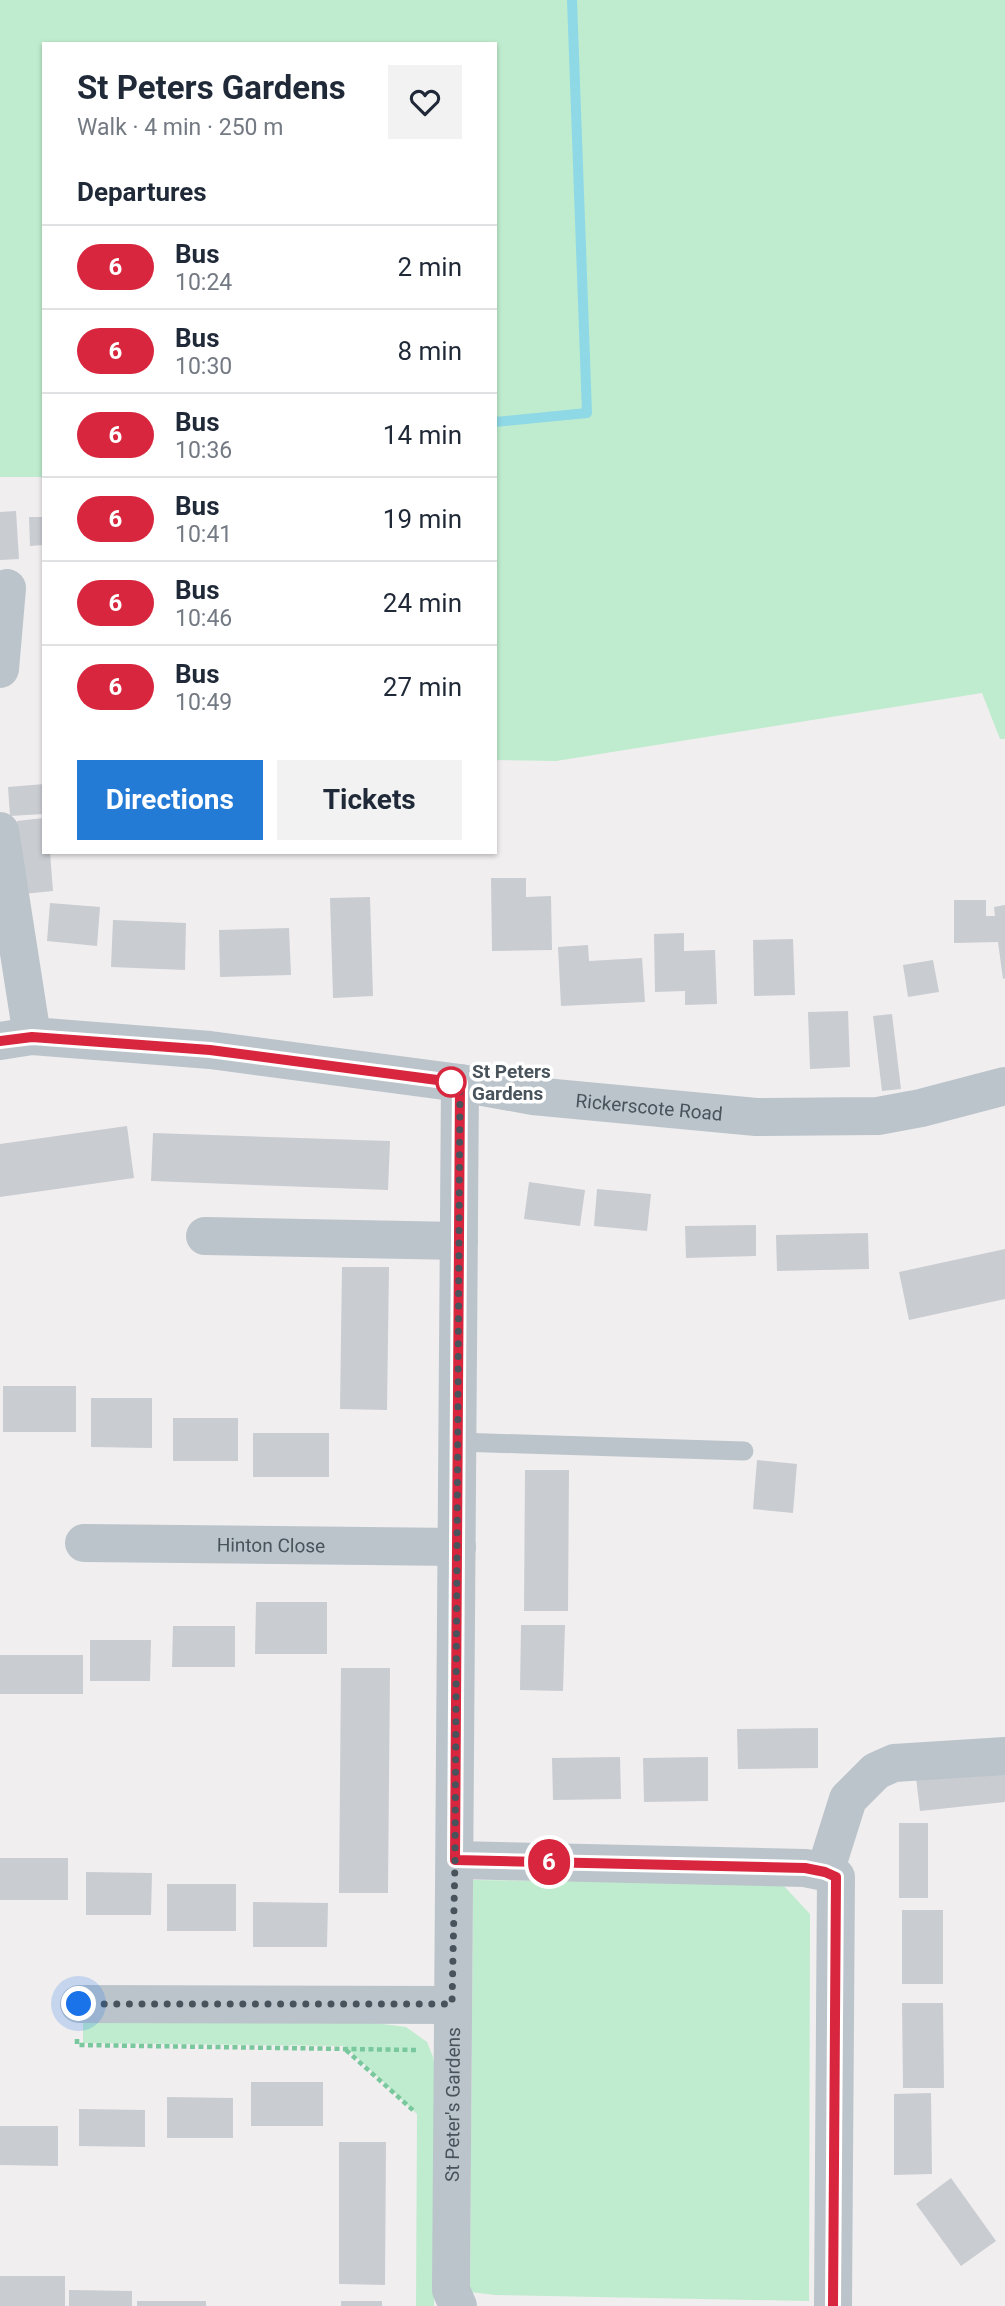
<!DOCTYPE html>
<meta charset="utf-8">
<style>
:root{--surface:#fff;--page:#f2f2f3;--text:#1f2937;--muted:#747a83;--line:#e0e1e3;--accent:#247bd6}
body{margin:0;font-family:Roboto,sans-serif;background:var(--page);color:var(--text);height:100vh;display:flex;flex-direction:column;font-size:26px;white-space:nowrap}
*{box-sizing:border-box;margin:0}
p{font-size:23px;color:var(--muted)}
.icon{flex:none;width:38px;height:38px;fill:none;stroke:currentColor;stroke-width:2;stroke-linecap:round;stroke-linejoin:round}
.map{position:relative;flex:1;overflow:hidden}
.sheet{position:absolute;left:42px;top:42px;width:455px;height:812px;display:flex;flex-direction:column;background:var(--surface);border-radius:0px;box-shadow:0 2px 5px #0004}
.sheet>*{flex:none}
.badge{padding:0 14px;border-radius:23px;font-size:24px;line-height:46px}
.you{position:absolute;width:35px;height:35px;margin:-18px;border:5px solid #fff;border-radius:50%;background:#1a73e8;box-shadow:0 0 0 10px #1a73e833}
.map>.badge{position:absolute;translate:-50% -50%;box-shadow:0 0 0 4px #fff}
h2{padding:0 35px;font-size:26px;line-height:63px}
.round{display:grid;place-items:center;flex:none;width:74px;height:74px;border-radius:0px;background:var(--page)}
.head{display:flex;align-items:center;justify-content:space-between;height:119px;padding:0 35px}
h1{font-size:33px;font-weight:700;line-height:52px}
.primary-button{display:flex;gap:14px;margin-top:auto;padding:14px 35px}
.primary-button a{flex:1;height:80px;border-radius:0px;background:var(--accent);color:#fff;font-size:28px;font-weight:700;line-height:80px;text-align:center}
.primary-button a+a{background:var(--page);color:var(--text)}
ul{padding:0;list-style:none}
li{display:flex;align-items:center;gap:21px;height:84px;padding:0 35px;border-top:2px solid var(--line)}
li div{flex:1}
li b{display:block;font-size:26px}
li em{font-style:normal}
li .badge{min-width:77px;font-weight:700;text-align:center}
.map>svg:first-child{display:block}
</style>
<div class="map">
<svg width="1005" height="2306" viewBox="0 0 1005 2306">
<rect width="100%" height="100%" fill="#f1eeef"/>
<g fill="#bfecce">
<path d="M0,0H1005V739H1000L982,693L556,761L495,760V44H44V477H0Z"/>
<path d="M473,1880L782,1884L810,1914L809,2301L495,2295L470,2292Z"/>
<path d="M83,2020H352L406,2027L427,2042L433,2057L437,2080L434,2306H416L417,2114L345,2046L83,2043Z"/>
</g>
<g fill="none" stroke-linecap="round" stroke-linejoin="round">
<path stroke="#8fd9e7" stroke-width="10" d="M495,422L587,413L572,0"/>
</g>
<g fill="#c9ccd1">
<path d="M16,511L19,559L0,560V512Z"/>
<path d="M29,517H44V545L30,546Z"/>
<path d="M44,784V814L10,816L8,787Z"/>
<path d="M44,818V852H50L53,891L23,894L17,821Z"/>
<path d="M491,878H526V897L551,896L552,950L492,951Z"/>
<path d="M370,897L373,996L333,998L330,898Z"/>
<path d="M954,900H986V916H995L994,907L1005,905V978L1003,979L998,942L954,943Z"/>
<path d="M50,903L100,907L97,946L47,941Z"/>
<path d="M113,920L186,923L185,970L111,967Z"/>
<path d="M289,928L291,975L220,977L219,930Z"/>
<path d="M684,933V951L715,950L717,1004L685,1005V991L655,992L654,934Z"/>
<path d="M793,939L795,995L754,996L753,940Z"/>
<path d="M588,945L589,961L642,958L645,1002L561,1006L558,947Z"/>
<path d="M933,960L939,992L908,997L903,965Z"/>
<path d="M848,1011L850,1067L810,1069L808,1012Z"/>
<path d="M892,1014L901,1089L882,1091L873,1016Z"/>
<path d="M127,1126L134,1178L0,1197V1144Z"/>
<path d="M153,1133L390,1141L388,1190L151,1181Z"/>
<path d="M529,1182L585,1190L580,1226L524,1219Z"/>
<path d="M597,1189L651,1194L647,1231L594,1226Z"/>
<path d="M756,1225V1256L686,1258L685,1226Z"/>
<path d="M868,1233L869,1269L777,1271L776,1235Z"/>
<path d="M1005,1249V1299L909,1320L899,1272Z"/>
<path d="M342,1267H389L387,1410L340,1409Z"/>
<rect x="3" y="1386" width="73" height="46"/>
<path d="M91,1398H152V1448L91,1447Z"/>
<rect x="173" y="1418" width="65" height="43"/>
<rect x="253" y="1433" width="76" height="44"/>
<path d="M757,1460L797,1464L793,1513L753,1509Z"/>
<path d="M525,1470H569L568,1611H524Z"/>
<path d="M256,1602H327V1654H255Z"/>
<path d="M521,1625H565L563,1691L520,1690Z"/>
<path d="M173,1626H235V1667H172Z"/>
<path d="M90,1640H151L150,1681H90Z"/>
<rect x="0" y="1655" width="83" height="39"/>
<path d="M341,1668H390L388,1893H339Z"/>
<path d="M818,1728V1768L738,1769L737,1729Z"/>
<path d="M620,1757L621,1799L553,1800L552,1758Z"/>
<path d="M708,1757V1801L644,1802L643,1758Z"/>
<path d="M1005,1768V1802L920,1811L916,1778Z"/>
<rect x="899" y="1823" width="29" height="75"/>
<rect x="0" y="1858" width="68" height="42"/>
<path d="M86,1872L152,1873L151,1915H86Z"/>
<rect x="167" y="1884" width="69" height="47"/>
<path d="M253,1902L328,1903L327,1947H253Z"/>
<rect x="902" y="1910" width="41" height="74"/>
<path d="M902,2003H943L944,2088H903Z"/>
<rect x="251" y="2082" width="72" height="44"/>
<path d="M931,2093L932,2174L894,2175V2094Z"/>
<path d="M167,2097L233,2098V2138H167Z"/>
<path d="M79,2109L145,2110V2147L79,2146Z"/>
<path d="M0,2126H58V2166L0,2165Z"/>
<path d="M339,2142H386L385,2285L339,2284Z"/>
<path d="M951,2178L996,2241L961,2266L916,2204Z"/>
<rect x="0" y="2276" width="65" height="30"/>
<path d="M69,2290L132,2291V2306H69Z"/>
<rect x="137" y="2301" width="69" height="5"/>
<rect x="341" y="2301" width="41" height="5"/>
</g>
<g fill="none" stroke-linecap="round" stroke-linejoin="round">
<g stroke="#79c89d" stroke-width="4.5" stroke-dasharray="5 3.5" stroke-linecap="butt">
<path d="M77,2039V2045L416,2050"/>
<path d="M346,2050L415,2112"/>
</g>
<path stroke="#bbc4cb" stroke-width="19" d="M458,1442L744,1451"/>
<g stroke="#bbc4cb" stroke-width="38">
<path d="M0,669L7,588"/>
<path d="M0,831L32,1036"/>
<path id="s1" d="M0,1041L32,1036L210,1050L460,1083L533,1096L756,1117L878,1116L921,1108L1005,1086"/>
<path d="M205,1236L459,1241"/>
<path id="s2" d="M84,1543L457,1547"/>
<path d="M455,1860L805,1868L825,1872L836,1877L833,2306"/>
<path d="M825,1872L848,1799L876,1771L894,1763L1005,1756"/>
<path d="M79,2004L452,2005"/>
<path id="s3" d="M458,2306L451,2290L460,1083"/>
</g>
</g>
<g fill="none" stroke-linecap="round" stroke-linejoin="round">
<defs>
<path id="line" d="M0,1041L32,1037L210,1050L460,1083L455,1860L805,1868L825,1872L836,1877L833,2306"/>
</defs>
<use href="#line" stroke="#fff" stroke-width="16"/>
<use href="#line" stroke="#d7263d" stroke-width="10"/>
<path stroke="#48535b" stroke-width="7" stroke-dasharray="0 12.6" d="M79,2004H452L455,1860L460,1083L451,1082"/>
</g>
<circle fill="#fff" stroke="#d7263d" stroke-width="3.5" cx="451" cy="1082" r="14"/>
<g text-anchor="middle" stroke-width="7" stroke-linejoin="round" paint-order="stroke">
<g font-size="19" font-weight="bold" fill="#48535b" stroke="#fff" text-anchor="start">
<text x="472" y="1078">St Peters<tspan x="472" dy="22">Gardens</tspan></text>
</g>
<g font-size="19" fill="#48535b" stroke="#fff">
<text dy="7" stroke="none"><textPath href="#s1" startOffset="654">Rickerscote Road</textPath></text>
<text dy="7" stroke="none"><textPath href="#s2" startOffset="187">Hinton Close</textPath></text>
<text dy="7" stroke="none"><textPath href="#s3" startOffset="203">St Peter's Gardens</textPath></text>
</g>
</g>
</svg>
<div class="you" style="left:79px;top:2004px"></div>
<b class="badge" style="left:549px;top:1862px;background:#d7263d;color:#fff">6</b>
<section class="sheet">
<div class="head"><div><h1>St Peters Gardens</h1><p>Walk · 4 min · 250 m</p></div><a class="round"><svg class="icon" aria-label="heart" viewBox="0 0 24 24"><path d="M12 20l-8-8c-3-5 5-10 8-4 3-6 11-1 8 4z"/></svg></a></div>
<h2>Departures</h2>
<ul>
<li><span class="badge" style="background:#d7263d;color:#fff">6</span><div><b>Bus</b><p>10:24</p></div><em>2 min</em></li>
<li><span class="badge" style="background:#d7263d;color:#fff">6</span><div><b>Bus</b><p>10:30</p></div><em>8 min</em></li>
<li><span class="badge" style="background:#d7263d;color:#fff">6</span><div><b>Bus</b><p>10:36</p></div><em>14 min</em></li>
<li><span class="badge" style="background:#d7263d;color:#fff">6</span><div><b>Bus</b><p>10:41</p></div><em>19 min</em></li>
<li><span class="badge" style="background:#d7263d;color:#fff">6</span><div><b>Bus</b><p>10:46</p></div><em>24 min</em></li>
<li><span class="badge" style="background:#d7263d;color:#fff">6</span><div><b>Bus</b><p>10:49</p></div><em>27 min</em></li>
</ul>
<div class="primary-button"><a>Directions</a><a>Tickets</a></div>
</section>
</div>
